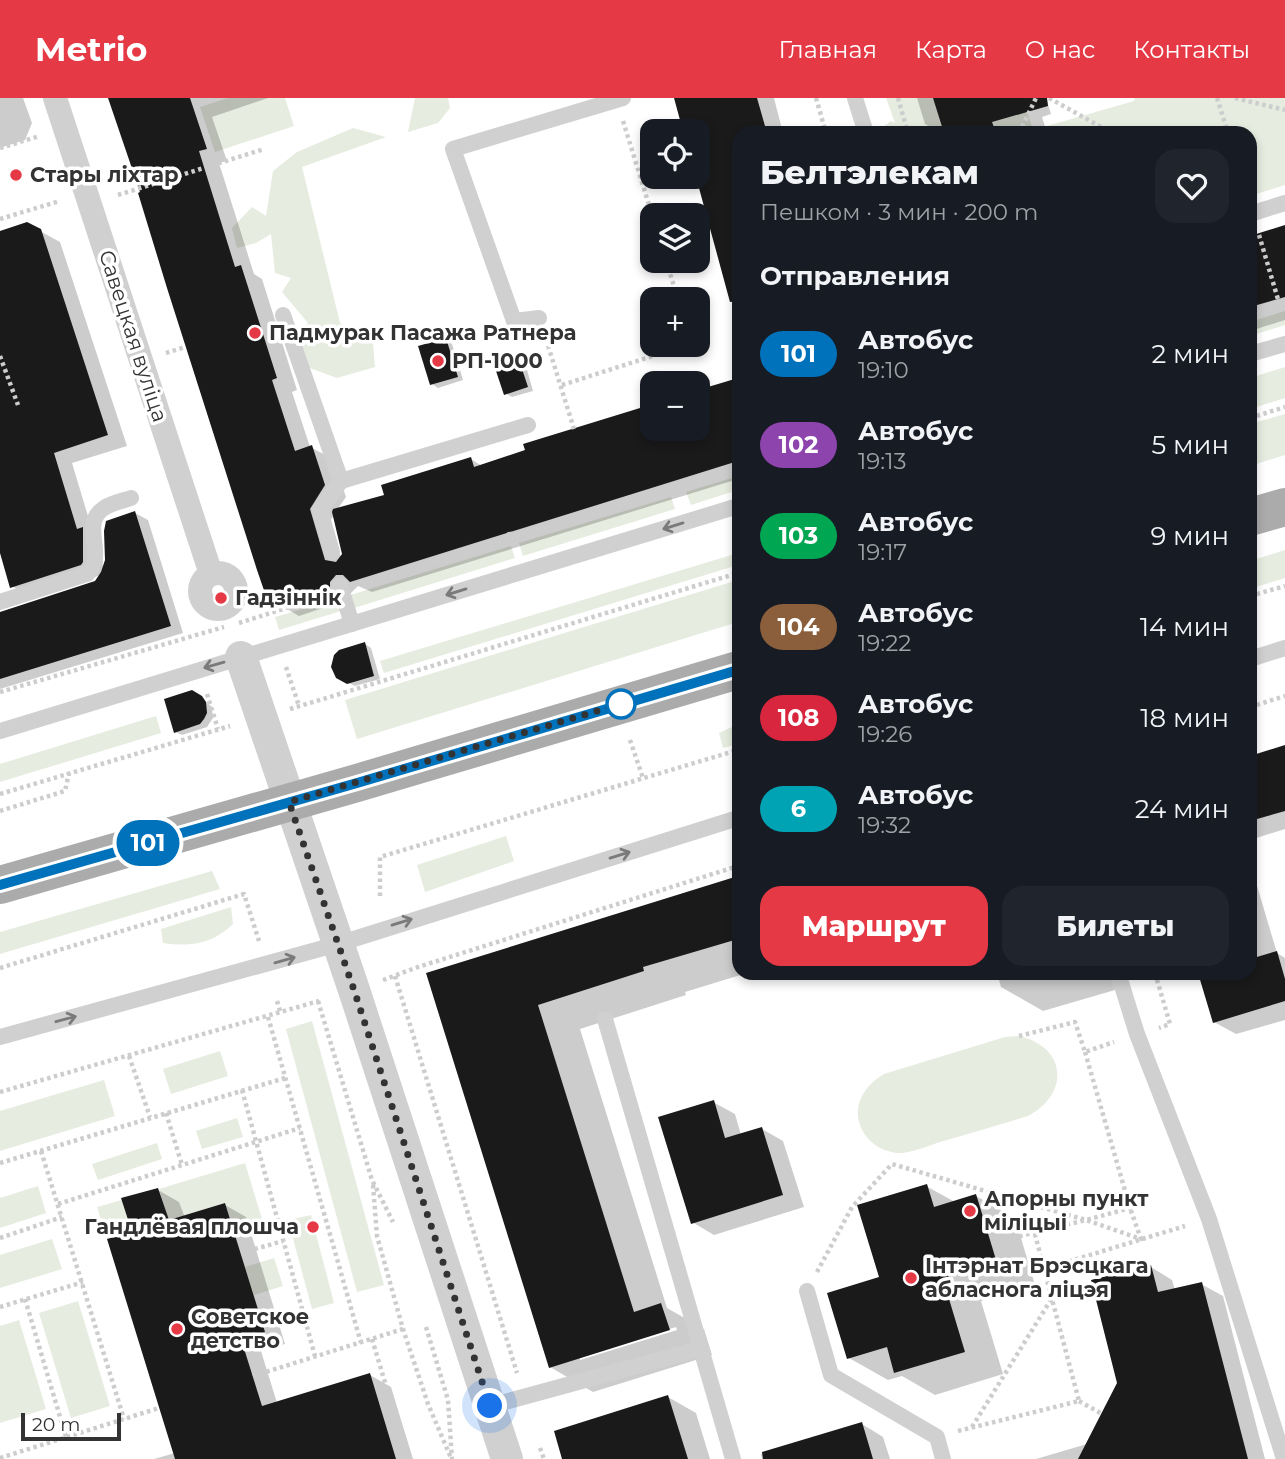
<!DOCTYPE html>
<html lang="ru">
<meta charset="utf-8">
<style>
:root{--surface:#171b24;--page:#20242c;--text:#f1f3f6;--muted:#9ea1a6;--accent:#e63946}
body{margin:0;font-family:Montserrat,sans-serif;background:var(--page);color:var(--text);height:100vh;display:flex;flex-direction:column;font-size:26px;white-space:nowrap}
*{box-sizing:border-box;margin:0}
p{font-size:23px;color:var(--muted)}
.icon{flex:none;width:38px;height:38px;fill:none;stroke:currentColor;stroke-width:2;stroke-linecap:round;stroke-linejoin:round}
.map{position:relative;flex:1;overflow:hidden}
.panel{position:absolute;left:732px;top:28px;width:525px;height:854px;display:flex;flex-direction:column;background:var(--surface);border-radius:21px;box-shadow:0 4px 10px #0003}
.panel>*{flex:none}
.badge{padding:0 14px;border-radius:23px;font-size:24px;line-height:46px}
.fabs{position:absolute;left:640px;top:21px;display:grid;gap:14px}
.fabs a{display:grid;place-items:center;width:70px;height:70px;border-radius:14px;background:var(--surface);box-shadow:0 4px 10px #0003;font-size:35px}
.scale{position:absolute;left:21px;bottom:18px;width:100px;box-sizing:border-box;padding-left:7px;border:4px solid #333;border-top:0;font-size:19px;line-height:24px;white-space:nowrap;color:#333;-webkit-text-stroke:5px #fff;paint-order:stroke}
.you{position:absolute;width:35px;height:35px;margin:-18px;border:5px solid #fff;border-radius:50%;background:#1a73e8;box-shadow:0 0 0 10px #1a73e833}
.map>.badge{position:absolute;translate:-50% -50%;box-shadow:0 0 0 4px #fff}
h2{padding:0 28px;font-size:26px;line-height:63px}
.round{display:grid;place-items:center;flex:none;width:74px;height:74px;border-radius:21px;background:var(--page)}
.head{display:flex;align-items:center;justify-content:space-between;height:119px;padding:0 28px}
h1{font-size:33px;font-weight:800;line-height:52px}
.action{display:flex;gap:14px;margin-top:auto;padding:14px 28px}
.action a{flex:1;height:80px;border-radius:21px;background:var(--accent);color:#fff;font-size:28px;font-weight:800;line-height:80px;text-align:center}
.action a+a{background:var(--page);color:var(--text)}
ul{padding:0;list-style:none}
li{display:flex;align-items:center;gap:21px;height:91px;padding:0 28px}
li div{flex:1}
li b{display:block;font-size:26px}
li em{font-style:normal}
li .badge{min-width:77px;font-weight:700;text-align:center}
header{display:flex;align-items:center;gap:42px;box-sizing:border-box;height:98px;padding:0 35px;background:var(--accent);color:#fff}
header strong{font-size:33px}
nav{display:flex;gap:38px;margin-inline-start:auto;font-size:24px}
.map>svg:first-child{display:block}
</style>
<header>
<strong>Metrio</strong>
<nav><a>Главная</a><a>Карта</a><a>О нас</a><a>Контакты</a></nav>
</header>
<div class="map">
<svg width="1285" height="1361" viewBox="0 0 1285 1361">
<rect width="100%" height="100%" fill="#fff"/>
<g fill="#e6ecdf">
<path d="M228,0H285L294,28L215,54L200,9Z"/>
<path d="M415,0H448L450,10L438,25L408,34Z"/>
<path d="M886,0H1023L1033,32L1134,3L1135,0H1285V87L1250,98V35H875L891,23L895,25Z"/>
<path d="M353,30L386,39L302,69L340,225L373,245L375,269L337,280L299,266L287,240L308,225L282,194L291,180L275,175L271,136L256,145L237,150L232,130L252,109L266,118L273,73L297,54Z"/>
<path d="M1285,213V227L1250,238V224Z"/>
<path d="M1285,269V300L1250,311V280Z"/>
<path d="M1285,316V357L1250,368V326Z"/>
<path d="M738,378V392L691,407L686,394Z"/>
<path d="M671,399L675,411L523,458L519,445Z"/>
<path d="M511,448L515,460L351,511L347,498Z"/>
<path d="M1285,452V480L1250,491V463Z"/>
<path d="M738,455V467L384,575L380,563Z"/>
<path d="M738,482V524L357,641L345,602Z"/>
<path d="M337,501L341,513L279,532L275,519Z"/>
<path d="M156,618L161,635L0,684V666Z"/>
<path d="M738,626V646L723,650L719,635Z"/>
<path d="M506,738L514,763L425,794L417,767Z"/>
<path d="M212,773L220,791L0,856V834Z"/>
<path d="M231,809L233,826C212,846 191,849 163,845L161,831Z"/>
<path d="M312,923L384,1187L357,1194L286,931Z"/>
<path d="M1019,938C1067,949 1070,996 1028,1018C999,1027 969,1036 940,1044C928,1048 912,1055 899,1055C879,1054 861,1040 858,1019C856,1000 869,985 884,976L1005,939Z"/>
<path d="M220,953L228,978L171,996L163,971Z"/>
<path d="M104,982L115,1018L0,1053V1013Z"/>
<path d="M237,1020L243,1039L202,1051L196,1033Z"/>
<path d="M157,1045L162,1061L98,1082L92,1066Z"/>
<path d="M245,1065L265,1131L236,1139L225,1105L169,1123L159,1091Z"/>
<path d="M38,1088L46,1115L0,1130V1100Z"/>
<path d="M122,1102L130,1123L132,1134L107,1141L97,1109Z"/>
<path d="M311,1117L334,1205L312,1211L288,1122Z"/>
<path d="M52,1141L62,1171L0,1190V1157Z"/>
<path d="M274,1160L283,1188L254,1197L245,1169Z"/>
<path d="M78,1203L110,1308L71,1320L39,1215Z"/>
<path d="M19,1222L46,1311L0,1325V1228Z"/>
</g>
<g fill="#0003" fill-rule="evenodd">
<path d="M0,0H23L32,25L25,42L0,50Z"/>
<path d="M110,0H268L212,19L227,63L219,65L254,176L262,181L297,292L292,294L310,349L333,361L346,399L337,412L386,398L471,361L482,368L653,331H698V294L738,282V381L372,494L358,488L350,496V501L299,518L268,500ZM334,417L344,456L341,460L330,423Z"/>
<path d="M685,0H774L783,35H738V227L698,79V33H685L677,3Z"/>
<path d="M917,0H1046L1051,16L1042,19L1047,35H940L925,26Z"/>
<path d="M27,126L60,144L127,348L72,365L94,438L102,442L103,472L135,415L148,422L183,535L0,591V515L91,488L101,477L31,500L12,488L0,449V135Z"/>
<path d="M1285,129V222L1250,233V140Z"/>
<path d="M446,242L452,246L463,282L438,290L432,286Z"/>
<path d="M518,261L525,265L533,293L512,299L505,295Z"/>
<path d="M365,546L371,550L380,581L355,588L337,579Z"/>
<path d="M197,596L212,609L213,620L207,629L182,637L176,634Z"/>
<path d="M1285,649V731L1250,742V660Z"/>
<path d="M1250,764L1277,855L1285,860V922L1236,936L1214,924L1200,875H1250Z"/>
<path d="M738,780V875H747L685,894L686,897L580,931L667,1210L704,1231L712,1257L593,1294L550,1269L428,876ZM676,1229L677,1232L580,1262V1259Z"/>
<path d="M997,875H1110L1115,892L1043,913L1001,889Z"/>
<path d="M713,1004L735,1016L741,1037L762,1031L783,1043L804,1109L714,1137L692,1124Z"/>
<path d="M926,1088L955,1104L976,1098L1015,1120L1035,1187L981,1203L1003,1276L935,1297L902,1278L888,1282L849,1260L881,1180Z"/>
<path d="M158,1092L179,1104L185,1120L225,1107L246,1119L285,1246L261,1253L277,1305L370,1277L391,1289L413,1361H154L175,1355L134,1135Z"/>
<path d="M1151,1169L1172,1182L1175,1192L1201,1186L1223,1198L1265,1361H1036L1087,1346L1119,1286Z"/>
<path d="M668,1299L696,1315L710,1361H564Z"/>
<path d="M862,1326L883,1339L890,1361H762L761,1356Z"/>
</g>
<g fill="#1a1a1a">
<path d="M108,0H190L207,51L199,53L235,169L241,167L277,280L272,282L295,353L312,347L325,387L310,411L325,462L336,464L342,456L332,414L333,411L384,397L381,387L471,359L474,369L525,352L523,346L653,306V331H698V292L738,280V363L350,484L343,477H336L330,484V490L277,507L267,501L257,472L167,190L138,95L140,94Z"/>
<path d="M674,0H757L767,35H738V203L730,204L696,79H698V33H683Z"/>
<path d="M933,0H1047L1048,8L992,24L996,35H944Z"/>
<path d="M27,124L41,131L108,337L54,355L77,431L83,429V464L81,467L10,490L0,455V133Z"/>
<path d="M1285,127V199L1250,209V138Z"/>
<path d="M446,240L458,279L430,287L418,248Z"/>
<path d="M518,259L528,289L504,297L494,267Z"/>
<path d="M135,413L171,528L0,581V514L95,483L101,474L105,462L104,433L106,423Z"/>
<path d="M365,544L374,578L347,586L336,580L331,569L334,557L339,552Z"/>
<path d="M192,592L202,598L206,604L207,615L204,621L200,626L174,635L164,601Z"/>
<path d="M1285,647V713L1250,723V658Z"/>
<path d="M738,778V841L643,869L644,873L538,907L634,1214L661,1205L670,1232L549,1270L426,875Z"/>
<path d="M1277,853L1285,881V903L1213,925L1198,875H1250V861Z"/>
<path d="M714,1002L725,1040L762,1029L783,1097L691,1126L658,1019Z"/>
<path d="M927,1086L934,1109L976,1096L997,1165L943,1181L965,1254L894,1275L887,1249L847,1261L827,1195L879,1179L857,1107Z"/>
<path d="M158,1090L169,1122L225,1105L265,1234L241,1241L262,1308L370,1275L396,1361H175L107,1141L132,1134L121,1100Z"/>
<path d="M1151,1167L1158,1194L1202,1184L1248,1361H1078L1117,1285L1091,1182Z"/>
<path d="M668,1297L688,1361H562L554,1333Z"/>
<path d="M862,1324L873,1361H763L762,1354Z"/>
</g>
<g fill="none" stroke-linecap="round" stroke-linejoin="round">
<g stroke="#cdcdcd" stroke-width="4.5" stroke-dasharray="3.5 3.5" stroke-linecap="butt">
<path d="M816,0L826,35"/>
<path d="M898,0L908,35"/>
<path d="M1049,0L1112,35"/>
<path d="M1217,0L1228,35"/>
<path d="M1235,0L1285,12"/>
<path d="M623,23L653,120"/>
<path d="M1019,35L1036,0"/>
<path d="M0,50L40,38"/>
<path d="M118,97L264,51"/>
<path d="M0,121L60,103"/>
<path d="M1259,137L1280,208"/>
<path d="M666,163L678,201"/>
<path d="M1250,217L1285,207"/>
<path d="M546,241L574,331"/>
<path d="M166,255L185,249"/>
<path d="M0,258L18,307"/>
<path d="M562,287L687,247"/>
<path d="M1250,320L1285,309"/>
<path d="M509,434L511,441"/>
<path d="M363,486L738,370"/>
<path d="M1250,498L1285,488"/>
<path d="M239,525L318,500"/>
<path d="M286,569L299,608"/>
<path d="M0,594L224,529"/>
<path d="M207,596L218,631"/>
<path d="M1250,609L1285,598"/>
<path d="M290,611L738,475"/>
<path d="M630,642L643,680"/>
<path d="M0,696L230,628"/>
<path d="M0,713L65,693L69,675"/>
<path d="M380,798V759L738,652"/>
<path d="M0,870L244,796L259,843"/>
<path d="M1155,875L1170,926L1159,930"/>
<path d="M395,878L517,1275"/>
<path d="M383,882L418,869L738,768"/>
<path d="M277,903L281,916"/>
<path d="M318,903L372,1082L393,1124"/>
<path d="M268,919L361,1245"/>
<path d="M1019,938L1075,924L1085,954L1114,944"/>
<path d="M129,958L150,1019"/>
<path d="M242,992L315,1258"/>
<path d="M0,994L319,903"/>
<path d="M166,1015L182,1067"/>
<path d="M41,1053L124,1321"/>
<path d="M0,1065L285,980"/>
<path d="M373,1087L377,1138L403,1231L428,1306L451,1360"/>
<path d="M58,1106L300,1030"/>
<path d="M1035,1136L1044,1171"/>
<path d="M0,1140L62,1119"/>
<path d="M992,1145L1086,1122L1141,1141L1130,1110"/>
<path d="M241,1155L283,1143"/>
<path d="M817,1174L852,1109L892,1066L1086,1122L1130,1110L1085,954"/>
<path d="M25,1201L66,1339"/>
<path d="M0,1209L83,1184"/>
<path d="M426,1229L448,1302L452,1361"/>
<path d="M372,1241L408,1361"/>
<path d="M253,1278L403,1231"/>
<path d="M1079,1303L1102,1316"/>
<path d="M972,1329L1052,1200"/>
<path d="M958,1333L1079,1303L1044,1171L1185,1128"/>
<path d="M540,1350L544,1361"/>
<path d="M0,1360L159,1310"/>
</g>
<g stroke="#d0d0d0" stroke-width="16">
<path d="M855,0L866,35"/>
<path d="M1250,116L1285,105"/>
<path d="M283,217L341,383"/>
<path d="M539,220L514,223L453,51L623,0"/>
<path d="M1250,256L1285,246"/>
<path d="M332,454L320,412L341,383L528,327"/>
<path d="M340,487L352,526"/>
<path d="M0,504L87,476C108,457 79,427 104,410C112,405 122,403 131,400"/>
<path d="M1250,561L1285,550"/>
<path d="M0,633L738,408"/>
<path d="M1118,875L1137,936L1209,1121L1284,1361"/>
<path d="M605,921L733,1361"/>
<path d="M0,939L338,846L738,720"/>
<path d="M807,1193L831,1277L937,1339L943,1361"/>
<path d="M490,1308L699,1251"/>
</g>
<g stroke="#d0d0d0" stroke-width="24">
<path d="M55,0L211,476"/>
<circle cx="218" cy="493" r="18"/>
</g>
<path stroke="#d0d0d0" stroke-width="32" d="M241,559L354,892L507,1361"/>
<g stroke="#ababab" stroke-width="38">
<path d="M1250,419L1285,409"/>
<path d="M0,787L357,685L738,572"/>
</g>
</g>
<defs><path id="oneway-shaft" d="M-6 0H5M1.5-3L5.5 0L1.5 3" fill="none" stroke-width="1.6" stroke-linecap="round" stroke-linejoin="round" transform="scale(1.75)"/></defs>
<g stroke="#7a7a7a">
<use href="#oneway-shaft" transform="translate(673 428) rotate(163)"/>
<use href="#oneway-shaft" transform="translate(456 494) rotate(163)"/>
<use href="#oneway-shaft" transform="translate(214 567) rotate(164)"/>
<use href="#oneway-shaft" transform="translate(620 757) rotate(-17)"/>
<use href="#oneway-shaft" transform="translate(402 824) rotate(-17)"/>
<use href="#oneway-shaft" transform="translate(285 862) rotate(-16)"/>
<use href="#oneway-shaft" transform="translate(66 921) rotate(-15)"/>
</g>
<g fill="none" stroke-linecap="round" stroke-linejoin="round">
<defs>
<path id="line" d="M0,787L357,685L738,572"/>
</defs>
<use href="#line" stroke="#fff" stroke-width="16"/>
<use href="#line" stroke="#0072bc" stroke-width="10"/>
<path stroke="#333" stroke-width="7" stroke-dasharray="0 12.6" d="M490,1308L354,892L289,704L621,606"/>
</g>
<g fill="#e63946" stroke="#fff" stroke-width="2.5">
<circle cx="16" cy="77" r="7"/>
<circle cx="255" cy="235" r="7"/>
<circle cx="438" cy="263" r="7"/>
<circle cx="221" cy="500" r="7"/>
<circle cx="970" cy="1113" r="7"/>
<circle cx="313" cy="1129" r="7"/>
<circle cx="911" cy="1180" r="7"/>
<circle cx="177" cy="1231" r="7"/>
</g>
<circle fill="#fff" stroke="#0072bc" stroke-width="3.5" cx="621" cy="606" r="14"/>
<g text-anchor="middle" stroke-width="7" stroke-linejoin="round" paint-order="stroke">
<g font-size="21" font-weight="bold" fill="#333" stroke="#fff" text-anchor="start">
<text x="30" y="84">Стары ліхтар</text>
<text x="269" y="242">Падмурак Пасажа Ратнера</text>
<text x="452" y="270">РП-1000</text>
<text x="235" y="507">Гадзіннік</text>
<text x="984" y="1108">Апорны пункт<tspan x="984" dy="24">міліцыі</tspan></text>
<text x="299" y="1136" text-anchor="end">Гандлёвая плошча</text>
<text x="925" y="1175">Інтэрнат Брэсцкага<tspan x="925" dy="24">абласнога ліцэя</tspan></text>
<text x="191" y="1226">Советское<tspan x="191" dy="24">детство</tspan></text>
</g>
<g font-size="21" fill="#333" stroke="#fff">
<text transform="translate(133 238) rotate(72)" y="7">Савецкая вуліца</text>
</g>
</g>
</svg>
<div class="fabs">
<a><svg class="icon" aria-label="locate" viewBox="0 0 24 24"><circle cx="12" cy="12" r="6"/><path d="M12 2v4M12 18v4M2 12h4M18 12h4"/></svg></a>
<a><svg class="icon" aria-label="layers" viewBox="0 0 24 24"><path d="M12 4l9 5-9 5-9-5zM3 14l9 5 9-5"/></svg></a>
<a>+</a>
<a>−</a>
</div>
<div class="scale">20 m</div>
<div class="you" style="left:490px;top:1308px"></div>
<b class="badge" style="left:148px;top:745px;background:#0072bc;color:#fff">101</b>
<section class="panel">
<div class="head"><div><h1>Белтэлекам</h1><p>Пешком · 3 мин · 200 m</p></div><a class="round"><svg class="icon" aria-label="heart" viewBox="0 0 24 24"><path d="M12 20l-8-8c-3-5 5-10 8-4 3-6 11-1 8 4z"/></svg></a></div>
<h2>Отправления</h2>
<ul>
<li><span class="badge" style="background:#0072bc;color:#fff">101</span><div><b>Автобус</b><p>19:10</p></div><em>2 мин</em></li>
<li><span class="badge" style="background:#8e44ad;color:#fff">102</span><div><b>Автобус</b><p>19:13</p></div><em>5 мин</em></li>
<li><span class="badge" style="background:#00a651;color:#fff">103</span><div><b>Автобус</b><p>19:17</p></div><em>9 мин</em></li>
<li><span class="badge" style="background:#8b5e3c;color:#fff">104</span><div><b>Автобус</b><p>19:22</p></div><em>14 мин</em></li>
<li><span class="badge" style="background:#d7263d;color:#fff">108</span><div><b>Автобус</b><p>19:26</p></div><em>18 мин</em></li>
<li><span class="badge" style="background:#00a3b4;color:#fff">6</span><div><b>Автобус</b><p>19:32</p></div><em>24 мин</em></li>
</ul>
<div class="action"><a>Маршрут</a><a>Билеты</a></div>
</section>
</div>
